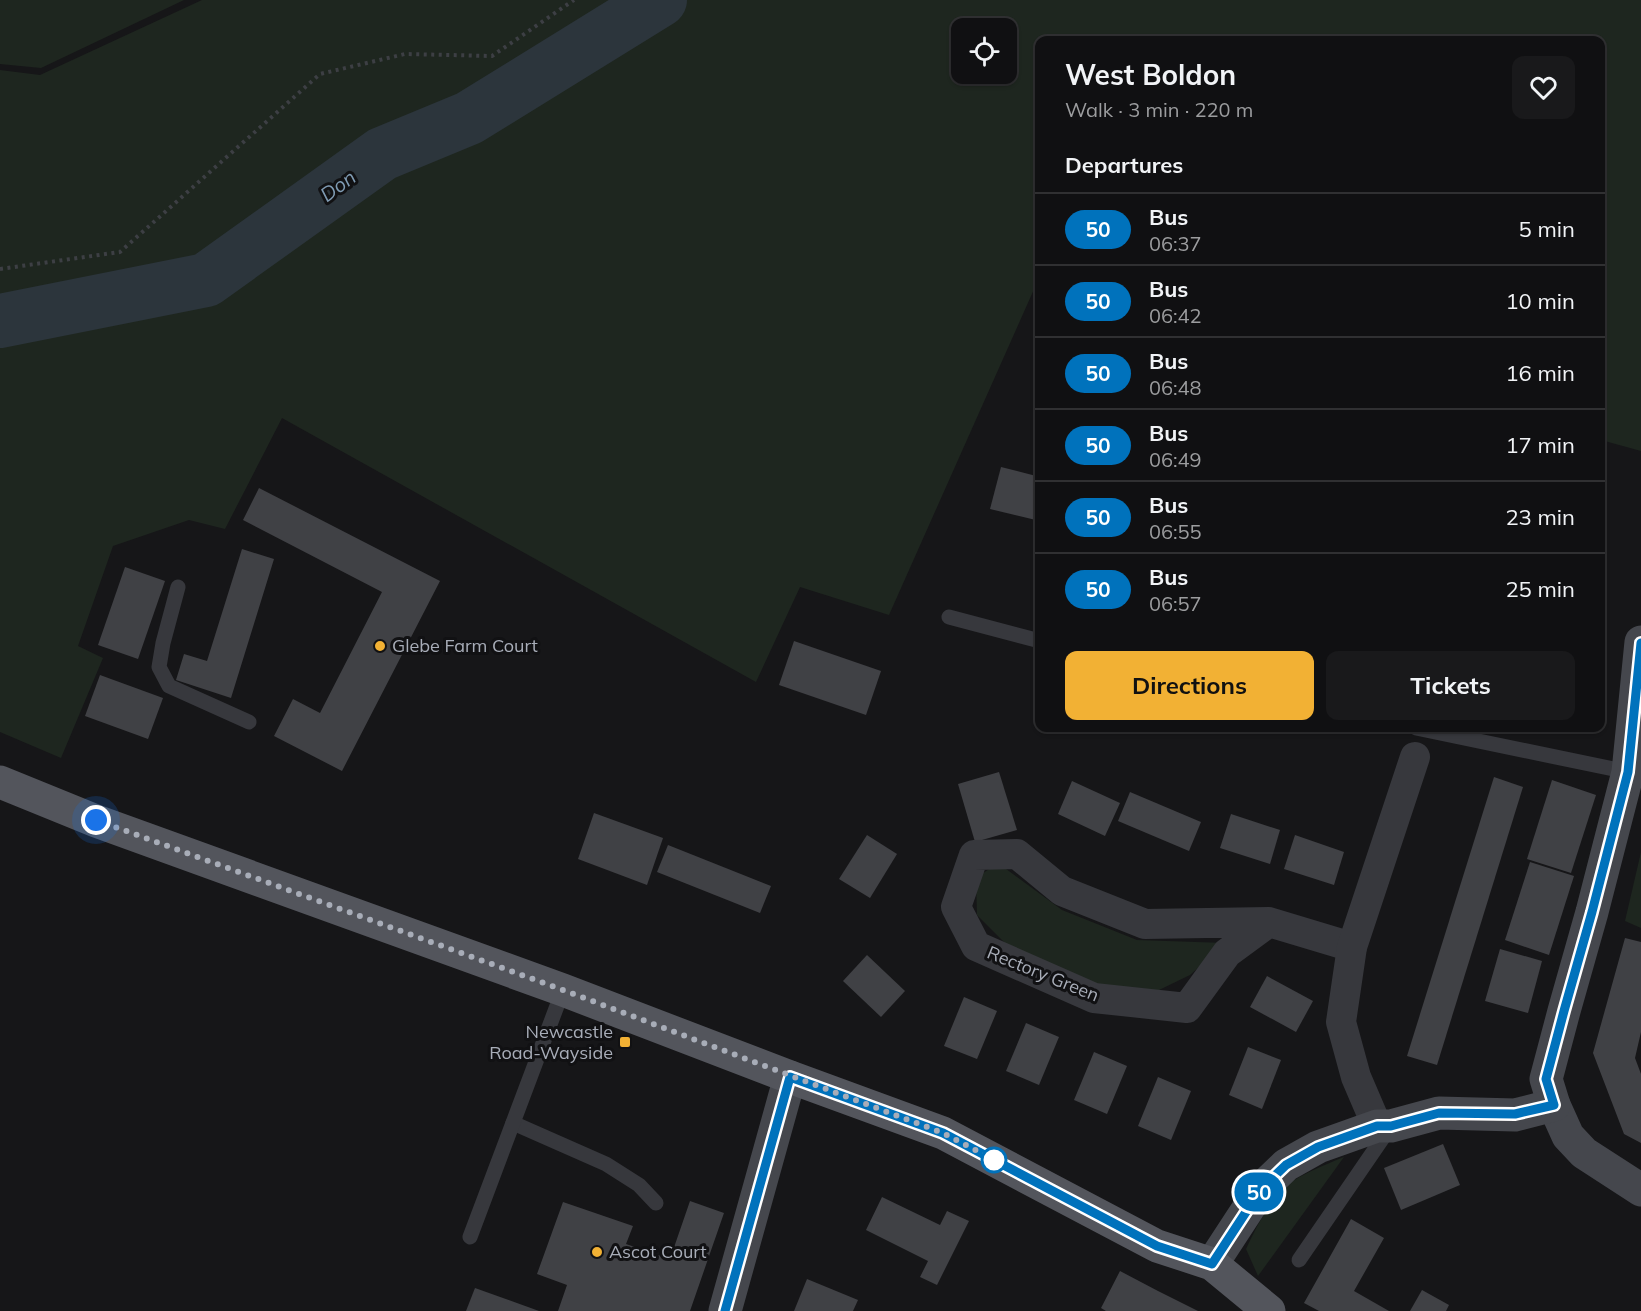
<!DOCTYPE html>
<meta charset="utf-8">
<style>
:root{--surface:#101012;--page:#19191b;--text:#f1f3f6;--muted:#9c9d9f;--line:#303032;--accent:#f2b134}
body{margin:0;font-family:Mulish,sans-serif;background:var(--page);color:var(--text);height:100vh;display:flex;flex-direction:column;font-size:22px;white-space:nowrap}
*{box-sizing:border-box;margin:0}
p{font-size:20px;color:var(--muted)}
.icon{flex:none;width:33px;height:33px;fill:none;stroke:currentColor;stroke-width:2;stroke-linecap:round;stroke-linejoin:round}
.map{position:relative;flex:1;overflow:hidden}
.details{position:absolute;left:1035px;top:36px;width:570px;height:696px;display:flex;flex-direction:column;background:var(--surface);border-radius:12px;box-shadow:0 2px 4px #0004,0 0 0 2px var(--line)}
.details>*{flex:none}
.badge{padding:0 12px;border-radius:20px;font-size:21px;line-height:39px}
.tools{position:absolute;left:951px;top:18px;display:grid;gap:12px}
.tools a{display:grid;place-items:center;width:66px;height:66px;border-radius:12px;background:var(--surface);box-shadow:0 2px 4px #0004,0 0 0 2px var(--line);font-size:30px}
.you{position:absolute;width:30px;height:30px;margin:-15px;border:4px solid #fff;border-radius:50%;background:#1a73e8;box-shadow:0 0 0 9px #1a73e833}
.map>.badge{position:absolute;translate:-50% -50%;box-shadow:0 0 0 3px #fff}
h2{padding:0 30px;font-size:22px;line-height:54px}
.round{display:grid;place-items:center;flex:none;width:63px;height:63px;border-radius:12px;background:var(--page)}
.head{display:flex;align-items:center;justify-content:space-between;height:102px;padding:0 30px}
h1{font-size:28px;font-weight:700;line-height:45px}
.action{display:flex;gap:12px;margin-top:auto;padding:12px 30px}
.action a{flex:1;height:69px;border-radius:12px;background:var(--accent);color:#111;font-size:24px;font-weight:700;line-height:69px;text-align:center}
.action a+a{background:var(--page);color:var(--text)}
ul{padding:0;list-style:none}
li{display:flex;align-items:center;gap:18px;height:72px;padding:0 30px;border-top:2px solid var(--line)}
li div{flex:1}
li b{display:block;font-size:22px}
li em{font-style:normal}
li .badge{min-width:66px;font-weight:700;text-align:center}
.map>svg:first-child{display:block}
</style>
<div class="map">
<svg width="1641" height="1311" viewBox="0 0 1641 1311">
<rect width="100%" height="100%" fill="#161618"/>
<g fill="#1e261f" fill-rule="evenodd">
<path d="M0,0H184L41,68L0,64Z"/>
<path d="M202,0H1641V451L1601,440L1600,40H1040L1039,288L1035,287L889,615L800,587L756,682L282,418L225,529L189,520L113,546L78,646L103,658L61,758L0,732V70L40,75ZM962,28H1006V74H962Z"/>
<path d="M1641,852V928L1625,921Z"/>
<path d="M998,863L1062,910L1137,940L1226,943L1190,975L1159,990L1103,992L1018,956L977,915L976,878Z"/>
<path d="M1344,1157L1258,1276L1246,1249C1256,1227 1268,1204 1286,1186C1295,1177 1331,1162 1344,1157Z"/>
</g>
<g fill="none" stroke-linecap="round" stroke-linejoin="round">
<path stroke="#2c353c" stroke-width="54" d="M0,321L206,280L382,154L469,118L660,0"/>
</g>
<g fill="#404145">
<path d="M1001,467L1040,477V521L990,509Z"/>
<path d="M259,488L440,581L342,771L274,736L293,699L320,713L382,592L243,520Z"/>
<path d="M242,549L274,559L231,698L176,680L184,654L207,661Z"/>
<path d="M125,567L165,581L138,659L98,645Z"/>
<path d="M794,641L881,671L866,715L779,685Z"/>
<path d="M100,675L163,698L148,739L85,716Z"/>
<path d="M999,772L1017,830L975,842L958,784Z"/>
<path d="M1494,777L1523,787L1437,1065L1407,1056Z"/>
<path d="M1552,780L1596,795L1571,873L1527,859Z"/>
<path d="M1072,781L1120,803L1105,836L1058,814Z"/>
<path d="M1130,792L1201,822L1189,851L1118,821Z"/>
<path d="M594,813L663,838L647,885L578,859Z"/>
<path d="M1231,814L1280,830L1270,864L1220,848Z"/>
<path d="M867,835L897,854L870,898L839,879Z"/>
<path d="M1295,835L1344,852L1334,885L1284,869Z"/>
<path d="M668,845L771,886L760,913L657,872Z"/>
<path d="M1530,862L1574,876L1549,955L1505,940Z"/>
<path d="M1625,938L1641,942V1032L1635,1058L1641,1074V1143L1624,1134L1593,1053Z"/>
<path d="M1500,949L1542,961L1528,1013L1485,1001Z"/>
<path d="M867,955L905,991L881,1017L843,981Z"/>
<path d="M1267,976L1313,1001L1296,1032L1250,1007Z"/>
<path d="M964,997L997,1011L977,1059L944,1046Z"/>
<path d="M1026,1023L1059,1037L1039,1085L1006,1071Z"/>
<path d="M1248,1047L1281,1060L1262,1109L1229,1095Z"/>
<path d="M1094,1052L1127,1066L1107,1114L1074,1100Z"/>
<path d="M1158,1077L1191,1091L1171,1140L1138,1126Z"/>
<path d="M1443,1144L1460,1185L1401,1210L1384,1168Z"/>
<path d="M882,1197L940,1225L947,1211L969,1221L937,1285L920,1277L928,1261L866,1230Z"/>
<path d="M690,1201L724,1213L690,1311H558L567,1285L537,1274L563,1202L633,1226L626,1244L670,1259Z"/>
<path d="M1351,1219L1384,1238L1354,1291L1389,1311H1319L1304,1303Z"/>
<path d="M1120,1271L1158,1291L1198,1311H1106L1101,1308Z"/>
<path d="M807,1279L858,1300L853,1311H794Z"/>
<path d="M475,1288L539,1311H466Z"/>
<path d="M1422,1290L1449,1305L1446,1311H1410Z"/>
</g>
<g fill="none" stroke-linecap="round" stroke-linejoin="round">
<path stroke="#3d3f44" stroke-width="4" stroke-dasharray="3 4.5" stroke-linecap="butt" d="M0,269L120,252L320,74L405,54L492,56L574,0"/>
<g stroke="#37383d" stroke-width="15">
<path d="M178,587L163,643L159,667L169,686L249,722"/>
<path d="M949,617L1040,641"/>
<path d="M1416,728L1628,772"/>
<path d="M513,1123L606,1164L639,1185L656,1203"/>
<path d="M470,1237L563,990"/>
<path d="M1299,1260L1391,1126"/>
</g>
<g stroke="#37383d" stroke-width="30">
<path d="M1269,922L1227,953L1187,1008L1094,998L976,946L956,907L974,855L1017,854L1062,891L1145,924L1269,922L1352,947"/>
<path d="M1377,1126L1356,1077L1341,1022L1352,947L1415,757"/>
</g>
<g stroke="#45474d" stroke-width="33">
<path d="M1641,642L1628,772L1592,912L1564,1011L1546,1079L1554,1105L1568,1136L1584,1153L1641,1190"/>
<path d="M1212,1264L1261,1189L1286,1165L1318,1147L1377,1126H1391L1439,1113L1515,1115L1554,1105"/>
<path d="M725,1311L790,1077"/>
</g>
<path stroke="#53555c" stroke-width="33" d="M0,782L96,821L563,990L790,1077L943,1133L1157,1246L1212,1264L1269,1311"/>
</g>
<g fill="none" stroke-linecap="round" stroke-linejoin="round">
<defs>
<path id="line" d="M725,1311L790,1077L943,1133L1157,1246L1212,1264L1261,1189L1286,1165L1318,1147L1377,1126H1391L1439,1113L1515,1114L1554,1105L1546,1079L1564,1011L1592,912L1628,772L1641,643"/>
</defs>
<use href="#line" stroke="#fff" stroke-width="14"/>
<use href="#line" stroke="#0072bc" stroke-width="9"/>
<path stroke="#a8adb8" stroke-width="6" stroke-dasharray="0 10.8" d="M96,820L563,990L943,1133L1002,1164L994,1160"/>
</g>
<g fill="#f2b134" stroke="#111113" stroke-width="2">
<circle cx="380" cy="646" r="6"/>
<rect x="619" y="1036" width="12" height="12" rx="3"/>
<circle cx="597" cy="1252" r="6"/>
</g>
<circle fill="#fff" stroke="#0072bc" stroke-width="3" cx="994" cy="1160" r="12"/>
<g text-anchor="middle" stroke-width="6" stroke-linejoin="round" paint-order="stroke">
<g font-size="18" fill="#a8adb8" stroke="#111113" text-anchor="start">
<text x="392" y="652">Glebe Farm Court</text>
<text x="613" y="1038" text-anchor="end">Newcastle<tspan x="613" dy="21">Road-Wayside</tspan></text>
<text x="609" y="1258">Ascot Court</text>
</g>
<g font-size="18" fill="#a8adb8" stroke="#111113">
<text transform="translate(1043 974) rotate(22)" y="6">Rectory Green</text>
</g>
<g font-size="20" font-style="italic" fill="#7f9bb3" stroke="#111113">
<text transform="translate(338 186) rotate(-36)" y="7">Don</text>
</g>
</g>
</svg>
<div class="tools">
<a><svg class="icon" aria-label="locate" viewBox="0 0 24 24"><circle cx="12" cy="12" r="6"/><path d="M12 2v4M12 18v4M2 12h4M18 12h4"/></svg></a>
</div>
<div class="you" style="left:96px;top:820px"></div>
<b class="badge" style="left:1259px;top:1192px;background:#0072bc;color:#fff">50</b>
<section class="details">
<div class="head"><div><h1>West Boldon</h1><p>Walk · 3 min · 220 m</p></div><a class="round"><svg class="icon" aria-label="heart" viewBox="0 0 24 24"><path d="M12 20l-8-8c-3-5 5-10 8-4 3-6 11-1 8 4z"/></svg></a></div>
<h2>Departures</h2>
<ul>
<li><span class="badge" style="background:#0072bc;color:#fff">50</span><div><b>Bus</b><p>06:37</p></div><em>5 min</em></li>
<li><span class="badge" style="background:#0072bc;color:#fff">50</span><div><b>Bus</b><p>06:42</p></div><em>10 min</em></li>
<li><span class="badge" style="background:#0072bc;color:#fff">50</span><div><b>Bus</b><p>06:48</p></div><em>16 min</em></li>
<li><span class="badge" style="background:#0072bc;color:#fff">50</span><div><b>Bus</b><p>06:49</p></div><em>17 min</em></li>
<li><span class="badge" style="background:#0072bc;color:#fff">50</span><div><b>Bus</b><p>06:55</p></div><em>23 min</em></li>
<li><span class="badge" style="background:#0072bc;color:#fff">50</span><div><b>Bus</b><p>06:57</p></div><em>25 min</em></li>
</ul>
<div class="action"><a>Directions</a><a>Tickets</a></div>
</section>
</div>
